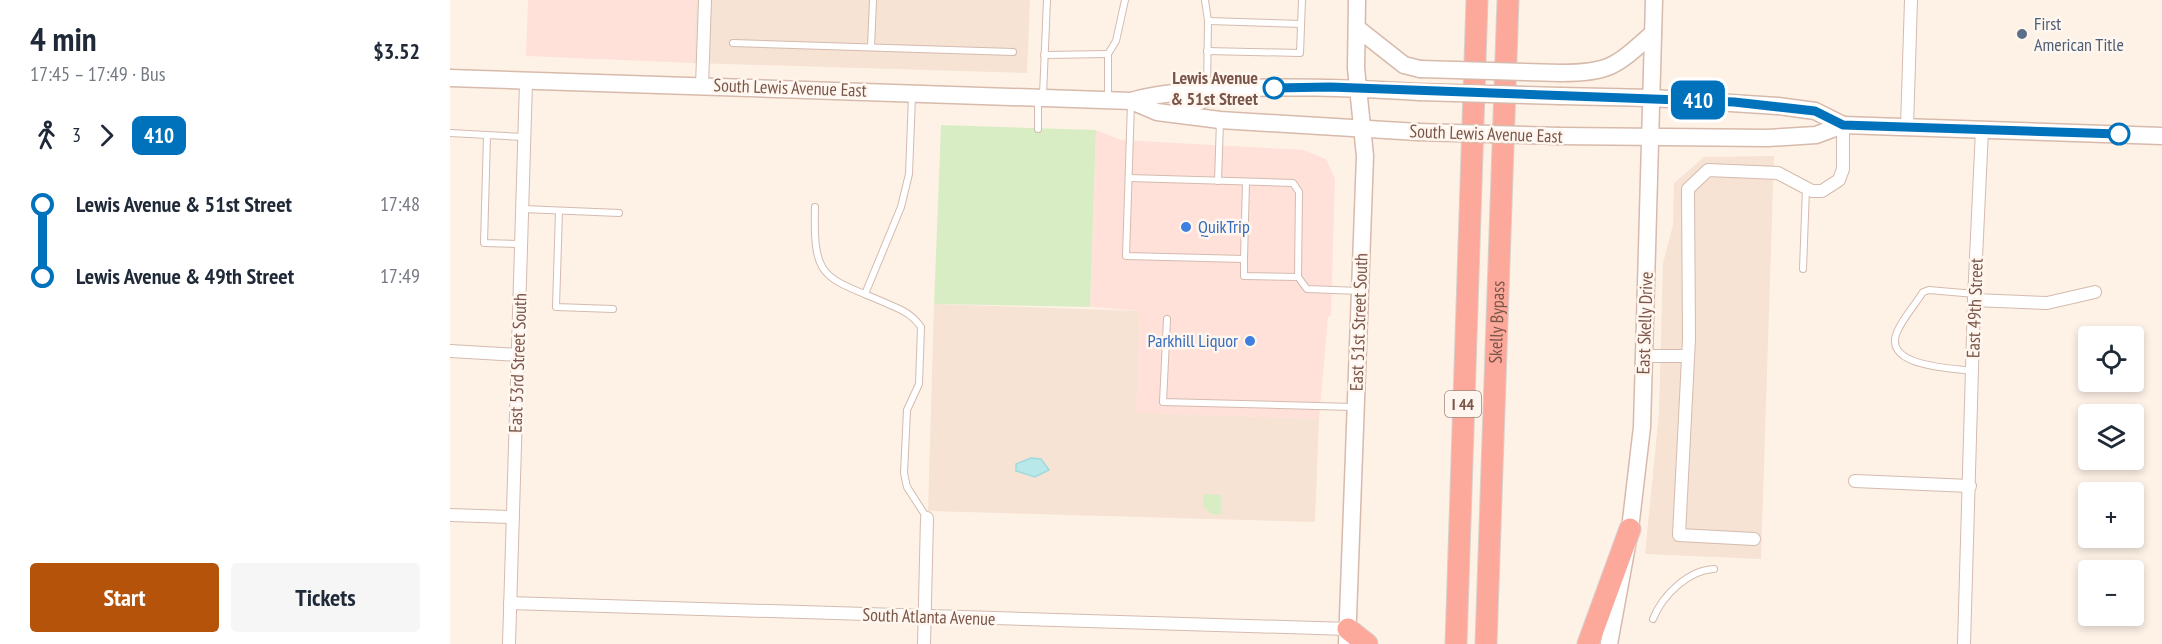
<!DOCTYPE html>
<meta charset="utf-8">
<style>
:root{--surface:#fff;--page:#f6f6f7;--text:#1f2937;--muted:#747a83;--accent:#b45309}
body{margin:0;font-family:"PT Sans Narrow",sans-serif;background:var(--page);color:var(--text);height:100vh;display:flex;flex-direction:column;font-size:22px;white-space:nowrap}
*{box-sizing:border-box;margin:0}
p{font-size:20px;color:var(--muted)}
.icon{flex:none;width:33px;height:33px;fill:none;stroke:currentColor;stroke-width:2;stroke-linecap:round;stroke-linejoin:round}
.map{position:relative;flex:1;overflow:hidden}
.drawer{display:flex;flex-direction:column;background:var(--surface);width:450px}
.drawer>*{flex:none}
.badge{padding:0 12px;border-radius:9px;font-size:21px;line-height:39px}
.fabs{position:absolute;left:1628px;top:326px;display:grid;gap:12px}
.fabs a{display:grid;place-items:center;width:66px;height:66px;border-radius:6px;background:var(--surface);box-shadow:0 3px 9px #0003;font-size:30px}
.map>.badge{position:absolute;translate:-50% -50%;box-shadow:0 0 0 3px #fff}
.legs{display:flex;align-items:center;gap:9px;height:66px;padding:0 30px;font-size:20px}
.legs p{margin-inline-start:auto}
.head{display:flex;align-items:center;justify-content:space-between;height:102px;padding:0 30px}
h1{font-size:33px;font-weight:600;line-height:45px}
.primary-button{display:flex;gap:12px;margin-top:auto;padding:12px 30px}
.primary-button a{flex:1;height:69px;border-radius:6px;background:var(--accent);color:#fff;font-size:24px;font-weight:600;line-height:69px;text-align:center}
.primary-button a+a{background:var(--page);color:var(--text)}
ul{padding:0 30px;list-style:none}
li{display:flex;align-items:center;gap:21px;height:72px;font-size:22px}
li i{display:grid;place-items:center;width:9px;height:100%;margin:0 8px;background:currentColor}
li i::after{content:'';width:15px;height:15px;margin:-8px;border:4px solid;border-radius:50%;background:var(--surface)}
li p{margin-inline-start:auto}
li:first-child i{background:linear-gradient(#0000 50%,currentColor 0)}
li:last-child i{background:linear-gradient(currentColor 50%,#0000 0)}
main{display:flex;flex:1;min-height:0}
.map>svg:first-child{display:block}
</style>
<main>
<section class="drawer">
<div class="head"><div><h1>4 min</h1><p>17:45 – 17:49 · Bus</p></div><b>$3.52</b></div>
<div class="legs"><svg class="icon" aria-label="walk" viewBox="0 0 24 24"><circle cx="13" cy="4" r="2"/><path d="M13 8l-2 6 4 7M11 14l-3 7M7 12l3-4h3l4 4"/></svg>3<svg class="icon" aria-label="forward" viewBox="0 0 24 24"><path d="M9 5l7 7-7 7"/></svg><b class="badge" style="background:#0072bc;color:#fff">410</b></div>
<ul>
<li><i style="color:#0072bc"></i><b>Lewis Avenue &amp; 51st Street</b><p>17:48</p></li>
<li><i style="color:#0072bc"></i><b>Lewis Avenue &amp; 49th Street</b><p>17:49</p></li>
</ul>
<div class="primary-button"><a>Start</a><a>Tickets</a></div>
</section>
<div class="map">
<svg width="1712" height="644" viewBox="0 0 1712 644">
<rect width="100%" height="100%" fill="#fef2e7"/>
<g fill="#f6e3d4">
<path d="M245,0H580L577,73L243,63Z"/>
<path d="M1324,156L1311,559L1195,554L1209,413L1213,263L1223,225L1224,183L1254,157Z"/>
<path d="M484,304L690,311L687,412L869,419L865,522L478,511Z"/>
</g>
<g fill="#ffe1da">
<path d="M78,0H245L243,63L76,56Z"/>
<path d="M646,130L671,140L853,150L876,159L885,179L881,316L878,317L869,419L686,413L690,311L640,307Z"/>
</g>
<g fill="#d9edc4">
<path d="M491,125L646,130L640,307L484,304Z"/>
<path d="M754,494L771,495V514H761L753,506Z"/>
</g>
<path fill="#b9e8ea" stroke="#9fdadc" stroke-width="1.5" d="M581,458L591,459L599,470L585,477L566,471V464Z"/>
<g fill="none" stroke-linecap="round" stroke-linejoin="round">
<defs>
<g id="service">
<path d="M755,0L758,21L757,89"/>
<path d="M758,21L851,24"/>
<path d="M283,43L563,52"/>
<path d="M421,47L423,0"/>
<path d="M757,51L850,53L852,0"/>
<path d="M594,55L658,54"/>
<path d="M593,95L597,0"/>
<path d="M658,99V54L666,41L675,0"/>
<path d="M681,103L676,256L794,259V276L848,277L857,289L910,291"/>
<path d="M588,129V99"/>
<path d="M0,133L74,137"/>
<path d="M37,136L34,243L71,244"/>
<path d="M679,178L843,183L849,192L848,277"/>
<path d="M768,181L770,121"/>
<path d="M365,207C363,282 374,276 438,304C452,310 462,314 471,327L469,384L457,410L454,473L457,487L477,518"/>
<path d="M73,209L169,213"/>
<path d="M109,211L106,307L163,309"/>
<path d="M794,259L796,182"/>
<path d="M1353,269L1356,188"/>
<path d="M415,294L451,207L459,174L462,96"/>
<path d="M717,319L713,402L903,407"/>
<path d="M1523,371C1502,368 1432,367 1447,332C1453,318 1465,305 1473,292L1479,290L1525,294"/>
<path d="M1203,619C1212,596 1238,570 1264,569"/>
</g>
<g id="minor">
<path d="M252,86L255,0"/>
<path d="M1457,127L1461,0"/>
<path d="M1524,300L1597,303L1645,292"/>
<path d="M0,351L69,355"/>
<path d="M1194,356H1238"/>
<path d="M1405,481L1520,486"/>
<path d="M0,515L63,517"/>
<path d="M1304,539L1229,535L1239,339L1238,189L1258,170L1328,173L1362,191H1372L1389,180L1393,169V125"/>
<path d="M60,603L898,629"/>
<path d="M59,644L76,82"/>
<path d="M474,644L477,518"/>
<path d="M1514,644L1524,300L1532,130"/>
</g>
<g id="secondary">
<path d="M907,28L954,65L970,69"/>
<path d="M1111,73C1161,73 1167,65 1203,33"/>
<path d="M0,78L681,101C708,93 734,92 763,90C831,85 900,88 969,92"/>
<path d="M1111,96L1202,98L1328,106L1365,111L1393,125"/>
<path d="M681,101L707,112L770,120L968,132"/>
<path d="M724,113L756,98V90"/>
<path d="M1109,136L1318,138L1366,135L1393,125L1712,136"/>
<path d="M897,644L915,156L906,68L907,0"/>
<path d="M1159,644L1180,529L1192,427L1204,0"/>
</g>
<g id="motorway">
<path d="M898,629L917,644"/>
<path d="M1006,644L1027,0"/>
<path id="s1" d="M1036,644L1058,0"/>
<path d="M1138,644L1180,529"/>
</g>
</defs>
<use href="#service" stroke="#d4bbae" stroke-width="8"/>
<use href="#minor" stroke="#d4bbae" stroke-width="14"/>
<use href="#secondary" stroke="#d7baab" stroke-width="19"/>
<use href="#motorway" stroke="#dacfcc" stroke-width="23"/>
<use href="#service" stroke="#fff" stroke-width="6"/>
<use href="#minor" stroke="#fff" stroke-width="12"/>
<use href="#secondary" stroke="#fff" stroke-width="16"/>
<use href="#motorway" stroke="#fca89a" stroke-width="21"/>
<defs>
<g id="secondary-bridge">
<path d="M970,69L1111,73"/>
<path d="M969,92L1111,96"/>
<path d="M968,132L1109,136"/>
</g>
</defs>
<use href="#secondary-bridge" stroke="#d7baab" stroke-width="19" stroke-linecap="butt"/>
<use href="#secondary-bridge" stroke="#fff" stroke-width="16"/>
</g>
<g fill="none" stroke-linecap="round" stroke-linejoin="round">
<defs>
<path id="line-1" d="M824,88L880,87L1284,102L1365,111L1393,125L1669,134"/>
</defs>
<use href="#line-1" stroke="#fff" stroke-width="14"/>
<use href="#line-1" stroke="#0072bc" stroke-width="9"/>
</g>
<circle fill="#5c6f8a" stroke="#fff7ef" stroke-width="2" cx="1572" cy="34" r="6"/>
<g fill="#fff" stroke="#0072bc" stroke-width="3">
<circle cx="824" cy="88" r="10"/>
<circle cx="1669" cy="134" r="10"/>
</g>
<g fill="#3f7fe0" stroke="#fff7ef" stroke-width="2">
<circle cx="736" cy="227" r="6"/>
<circle cx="800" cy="341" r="6"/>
</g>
<g text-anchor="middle" stroke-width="5" stroke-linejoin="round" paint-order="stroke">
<rect fill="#fff7ef" stroke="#a2867b" stroke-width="1.5" x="995" y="391" width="36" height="26" rx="4.5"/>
<g font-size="16" font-weight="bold" fill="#7a5549">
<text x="1013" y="410">I 44</text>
</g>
<g font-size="18" fill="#4e5e75" stroke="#fff7ef" text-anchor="start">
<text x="1584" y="30">First<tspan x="1584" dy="21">American Title</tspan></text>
</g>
<g font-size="18" font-weight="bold" fill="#7a5549" stroke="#fff7ef" text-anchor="end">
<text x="808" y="84">Lewis Avenue<tspan x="808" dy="21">&amp; 51st Street</tspan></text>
</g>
<g font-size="18" fill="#7a5549" stroke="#fff7ef">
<text transform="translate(340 88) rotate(2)" y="6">South Lewis Avenue East</text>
<text transform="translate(1036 134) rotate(2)" y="6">South Lewis Avenue East</text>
<text transform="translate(1525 308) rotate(-88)" y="6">East 49th Street</text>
<text transform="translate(909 322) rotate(-88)" y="6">East 51st Street South</text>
<text dy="6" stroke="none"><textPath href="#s1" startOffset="322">Skelly Bypass</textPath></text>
<text transform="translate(1195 323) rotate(-88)" y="6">East Skelly Drive</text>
<text transform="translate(68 363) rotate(-88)" y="6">East 53rd Street South</text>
<text transform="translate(479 617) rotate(2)" y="6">South Atlanta Avenue</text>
</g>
<g font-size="18" fill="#366cbe" stroke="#fff7ef" text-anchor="start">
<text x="748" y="233">QuikTrip</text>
<text x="788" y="347" text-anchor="end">Parkhill Liquor</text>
</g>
</g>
</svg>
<div class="fabs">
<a><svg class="icon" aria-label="locate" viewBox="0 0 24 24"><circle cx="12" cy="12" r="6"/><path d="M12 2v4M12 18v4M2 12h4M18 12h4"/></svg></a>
<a><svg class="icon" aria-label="layers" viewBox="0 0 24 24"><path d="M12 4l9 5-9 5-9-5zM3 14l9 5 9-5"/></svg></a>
<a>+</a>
<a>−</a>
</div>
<b class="badge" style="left:1248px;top:100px;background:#0072bc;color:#fff">410</b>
</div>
</main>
